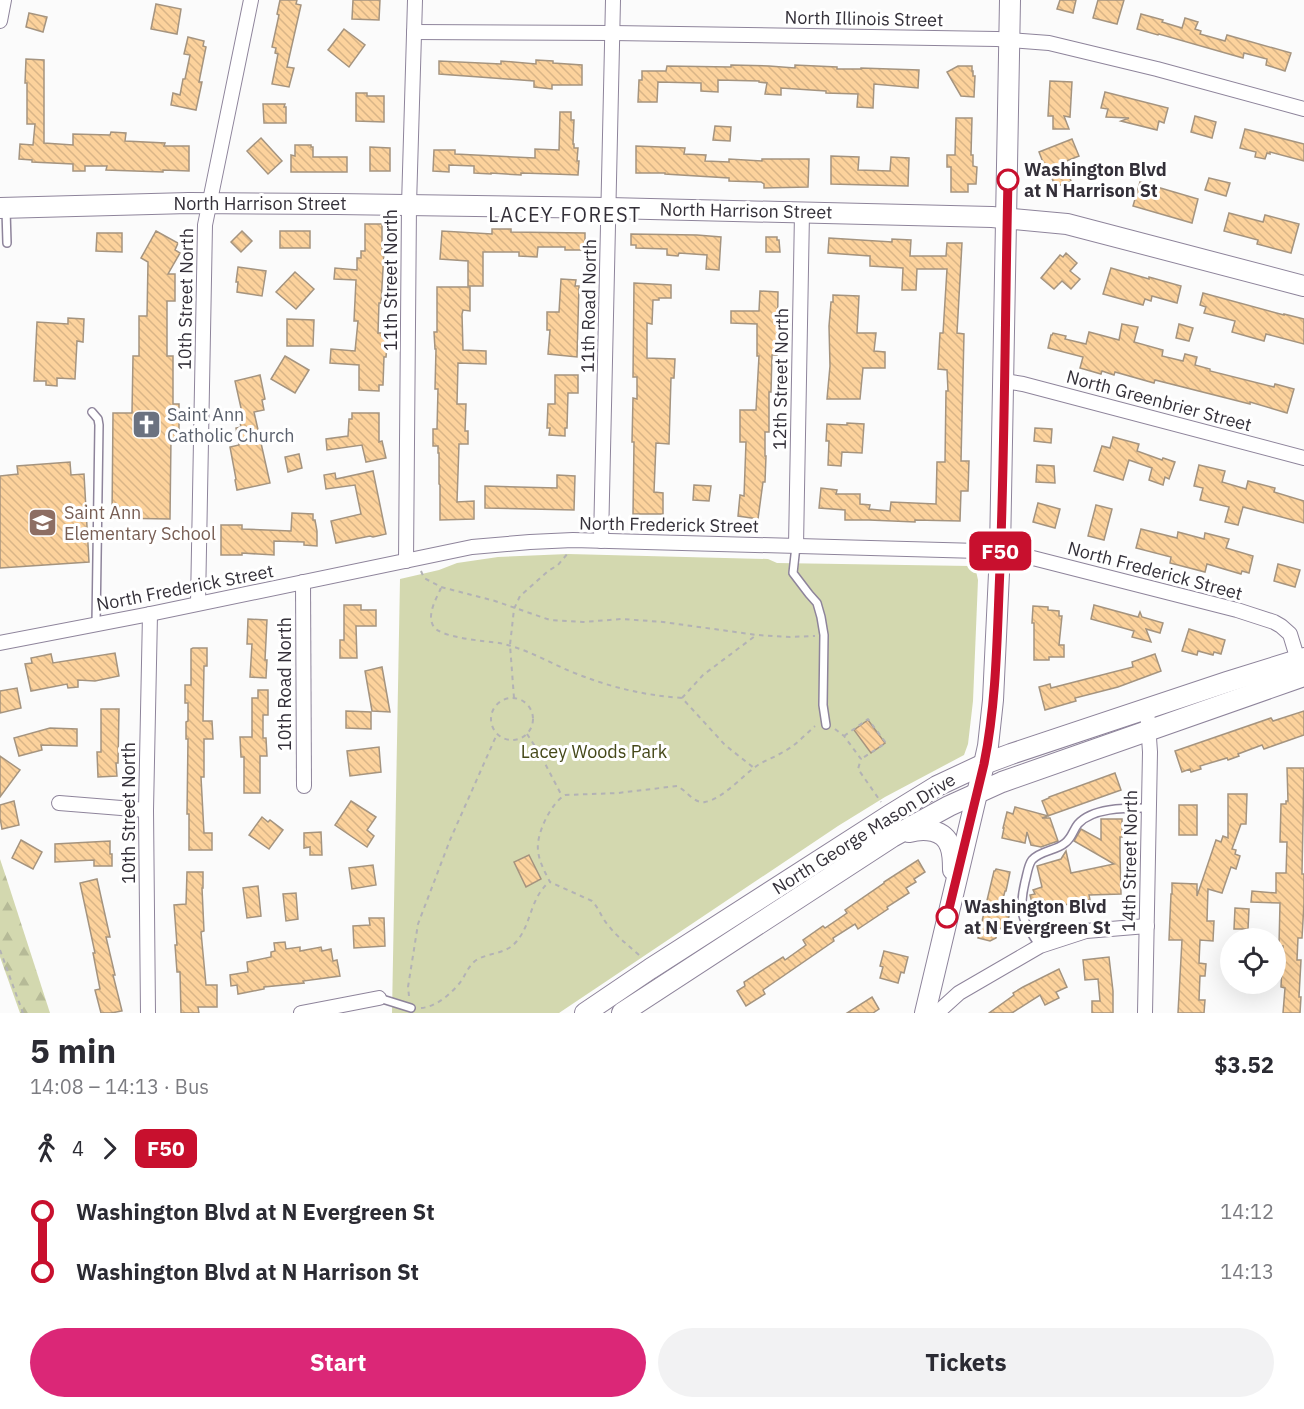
<!DOCTYPE html>
<meta charset="utf-8">
<style>
:root{--surface:#fff;--page:#f2f2f3;--text:#2b2b33;--muted:#7c7c81;--accent:#db2777}
body{margin:0;font-family:"IBM Plex Sans",sans-serif;background:var(--page);color:var(--text);height:100vh;display:flex;flex-direction:column;font-size:22px;white-space:nowrap}
*{box-sizing:border-box;margin:0}
p{font-size:20px;color:var(--muted)}
.icon{flex:none;width:33px;height:33px;fill:none;stroke:currentColor;stroke-width:2;stroke-linecap:round;stroke-linejoin:round}
.map{position:relative;height:1013px;overflow:hidden}
.drawer{display:flex;flex-direction:column;background:var(--surface);flex:1}
.drawer>*{flex:none}
.badge{padding:0 12px;border-radius:9px;font-size:21px;line-height:39px}
.buttons{position:absolute;left:1220px;top:928px;display:grid;gap:12px}
.buttons a{display:grid;place-items:center;width:66px;height:66px;border-radius:50%;background:var(--surface);box-shadow:0 6px 24px #0002;font-size:30px}
.map>.badge{position:absolute;translate:-50% -50%;box-shadow:0 0 0 3px #fff}
.legs{display:flex;align-items:center;gap:9px;height:66px;padding:0 30px;font-size:20px}
.legs p{margin-inline-start:auto}
.summary{display:flex;align-items:center;justify-content:space-between;height:102px;padding:0 30px}
h1{font-size:33px;font-weight:800;line-height:45px}
.button{display:flex;gap:12px;margin-top:auto;padding:12px 30px}
.button a{flex:1;height:69px;border-radius:36px;background:var(--accent);color:#fff;font-size:24px;font-weight:800;line-height:69px;text-align:center}
.button a+a{background:var(--page);color:var(--text)}
ul{padding:0 30px;list-style:none}
li{display:flex;align-items:center;gap:21px;height:60px;font-size:22px}
li i{display:grid;place-items:center;width:9px;height:100%;margin:0 8px;background:currentColor}
li i::after{content:'';width:15px;height:15px;margin:-8px;border:4px solid;border-radius:50%;background:var(--surface)}
li p{margin-inline-start:auto}
li:first-child i{background:linear-gradient(#0000 50%,currentColor 0)}
li:last-child i{background:linear-gradient(currentColor 50%,#0000 0)}
.map>svg:first-child{display:block}
</style>
<div class="map">
<svg width="1304" height="1013" viewBox="0 0 1304 1013">
<defs>
<pattern id="forest-firs" width="22" height="20" patternUnits="userSpaceOnUse" patternTransform="scale(1.5)"><rect width="22" height="20" fill="#d3d8af"/><path d="M5 1l3.5 6h-7zM16 11l3.5 6h-7z" fill="#b6ba97"/></pattern>
<pattern id="building-back-hatch" width="6" height="6" patternUnits="userSpaceOnUse" patternTransform="scale(1.5)"><rect width="6" height="6" fill="#fcd29c"/><path d="M-1 5l2 2M0 0l6 6M5-1l2 2" fill="none" stroke="#d9b587"/></pattern>
</defs>
<rect width="100%" height="100%" fill="#fbfbfb"/>
<path fill="url(#forest-firs)" d="M0,859L7,880L50,1013H20L0,957Z"/>
<path fill="#d3d8af" d="M568,554L768,559L777,563L970,566L976,571L978,580L973,701L968,744L964,755L885,797L838,826L559,1013H392L400,579L439,570L457,563L498,557Z"/>
<g fill="url(#building-back-hatch)" stroke="#a5947f" stroke-width="1.5">
<path d="M280,0H297L296,4L301,5L287,67L294,68L289,87L272,84L278,54L275,53L276,48L272,47L279,15L277,14Z"/>
<path d="M353,0H380L379,20L352,19Z"/>
<path d="M1060,0H1076L1073,13L1057,9Z"/>
<path d="M1098,0H1124L1117,24L1093,18Z"/>
<path d="M156,4L181,9L177,34L151,29Z"/>
<path d="M29,13L47,17L43,32L26,27Z"/>
<path d="M1141,14L1163,20L1162,22L1182,28L1185,18L1198,22L1195,29L1201,31L1200,34L1225,41L1227,35L1291,53L1285,71L1266,65L1267,59L1244,53L1243,58L1159,34L1158,35L1137,29Z"/>
<path d="M344,29L365,45L349,67L328,50Z"/>
<path d="M188,37L204,41L203,46L206,47L199,82H202L196,110L171,105L173,93L180,95L183,79H185L190,55L184,54Z"/>
<path d="M26,59L44,60V143L73,145V134L110,135L111,132L126,133L125,141L165,143L164,146H189V171L163,170V172L106,170L107,166H85V171H73V164L32,162V160L19,159L20,144L33,145L35,124H27V83H25Z"/>
<path d="M536,60L553,61V63L582,65V85H552V89L534,87V81L439,74V61L501,64V61L536,64Z"/>
<path d="M731,65L769,66L795,68V65L837,67V69H861V68L919,70L918,88L874,84L873,108L857,107L858,94L826,93V91L781,88V95L765,94L767,83L759,82V81L718,80V92L701,91V83L658,82L657,102H638L639,80H642V71H666L667,66L731,67Z"/>
<path d="M958,66H972V71H973V76H975L974,97L961,96L947,72Z"/>
<path d="M1050,81L1072,82L1070,117L1064,116L1069,129H1053V116H1048Z"/>
<path d="M1105,92L1168,108L1164,123L1159,121L1157,130L1121,121L1129,118L1106,117L1108,109L1101,108Z"/>
<path d="M356,93H367V96H384V122L356,121Z"/>
<path d="M263,104H285L284,107H286V123H264Z"/>
<path d="M560,112H571V120H574L573,144H574V148H578L577,161H579L578,175L553,174L521,173V175L491,173V174L474,173V166L449,165V172L433,171L434,150H455V154L535,158V149L559,150Z"/>
<path d="M1195,116L1216,122L1212,138L1191,132Z"/>
<path d="M956,118H972L971,155H973V166L977,167L976,184H968V192H951V167H947V155H955Z"/>
<path d="M715,126L731,127L730,141L713,140Z"/>
<path d="M1245,129L1304,144V161L1270,152V154L1267,153L1265,159L1255,157L1256,152L1240,148Z"/>
<path d="M261,138L282,161L268,174L247,151Z"/>
<path d="M1072,139L1079,156L1064,162L1071,181L1055,187L1049,169L1046,170L1039,152Z"/>
<path d="M295,145H311V147H313V157H347V172H291V155L295,156Z"/>
<path d="M636,146L685,148L684,154L706,155L705,161L729,162V159L762,161V159H809L808,187L764,188V184L761,182L729,181V178L665,174V173H636Z"/>
<path d="M370,147L390,148V171H370Z"/>
<path d="M831,156L859,157L858,170L890,171L891,157L909,158L908,186L831,184Z"/>
<path d="M1209,178L1230,183L1226,196L1205,190Z"/>
<path d="M1140,182L1198,199L1192,223L1133,206Z"/>
<path d="M1229,213L1263,222L1265,215L1299,224L1291,253L1257,244L1258,240L1224,231Z"/>
<path d="M365,224H382V251L384,252L381,303H379L378,333H388L386,357H384L383,385H379V391L359,390V365L330,363L331,349L355,351L358,321H354L356,280L334,279L335,268L357,270V258H361V251H365Z"/>
<path d="M492,229H511V232L585,233V250H565V247H538L537,257L519,256V252H483V286H468V261L440,259L442,231L492,234Z"/>
<path d="M156,231L178,243L175,250L180,253L168,274H175V301H167V356H173V404H179V438H171L170,519L112,518L113,413H132L133,356H139V316H147L148,262L141,258Z"/>
<path d="M242,231L252,241L241,252L231,242Z"/>
<rect x="280" y="231" width="30" height="17"/>
<path d="M97,233H122V252L96,251Z"/>
<path d="M631,234L697,235L721,237L719,270L706,269L707,255L679,253L678,256L667,255V249L636,248V245H631Z"/>
<path d="M766,237H777V240H779L780,252H766Z"/>
<path d="M829,238L892,242V239L911,240L910,256H946L947,243H962L957,333L964,334L961,461H969L968,491H961L960,521L915,520V522L869,520H845V510L819,508L821,488L837,490L836,494H860V504L870,505L869,509L890,511L891,502L936,504L937,462H945L946,391H948L947,370L938,369L940,333H943L947,269H917L916,290H902L903,268L870,266V256L828,253Z"/>
<path d="M1066,253L1077,263L1070,271L1080,279L1071,289L1062,281L1054,289L1041,278L1060,255L1063,257Z"/>
<path d="M238,267L266,271L262,296L237,292L238,282H236Z"/>
<path d="M1111,268L1149,279V277L1181,286L1177,303L1152,296L1151,301L1145,299L1143,305L1103,294Z"/>
<path d="M295,272L314,289L296,309L276,292Z"/>
<path d="M561,279L576,280L575,286H579L577,357L548,354L550,330H547V312H559Z"/>
<path d="M634,283L671,285V298H659V300H653L652,324L647,323V358L675,359L674,378H671L669,444L656,443L654,492L663,493V514H633L634,442H632L633,398L637,399V377H633Z"/>
<path d="M437,287H470V311L463,310L462,314L463,350L486,351V364L458,363L457,404H466L465,431H468V444H459L457,502L474,501V519L440,520V485L439,484V453H438V446H433V429H437L438,389H435L436,349H435L434,332H437Z"/>
<path d="M760,291L778,292L777,355H772L771,392H769V432H765V456H766L765,482H763L758,519L738,516L740,495L744,496L746,442H740V410H756L759,356H757V324L731,323V311H759Z"/>
<path d="M1203,293L1284,315V314L1304,319V344L1266,334L1264,341L1232,332L1235,321L1204,313L1206,307L1200,305Z"/>
<path d="M833,295L859,296L857,333H876L874,351L885,352V368H863L860,399H827L830,366L829,326L831,302H833Z"/>
<path d="M68,318L84,319L83,342L77,341L75,379L57,378V386L46,385V381H34L37,322L68,324Z"/>
<path d="M287,319L314,320L313,346H287Z"/>
<path d="M1122,324L1138,327L1134,342L1163,350L1162,356L1183,361L1185,354L1197,357L1195,365L1210,369V371L1274,387L1275,384L1294,389L1287,413L1250,402V404L1155,380L1154,383L1115,372L1114,375L1102,371L1101,374L1080,368L1083,357L1048,348L1051,335H1052L1053,333L1066,336L1065,339L1086,344L1089,332L1119,340Z"/>
<path d="M1179,324L1193,328L1189,341L1176,338Z"/>
<path d="M285,356L309,370L295,393L271,379Z"/>
<path d="M260,375L265,399L262,400L264,410L254,412L270,483L237,490L235,480L236,479L230,447L239,445L236,428L241,427L239,418L243,417L235,381Z"/>
<path d="M555,375H578V393H568L567,428H565V436L549,435L550,428H547L548,404H555Z"/>
<path d="M352,413H379V442L382,441L386,458L366,462L362,445L327,450L326,439L348,436L349,419H352Z"/>
<path d="M847,423L864,424L862,453L842,452L841,466L828,465L829,441H826L827,424L847,425Z"/>
<path d="M1035,428L1052,429L1051,443L1034,441Z"/>
<path d="M1113,437L1139,444L1137,451L1162,460L1163,458L1175,462L1169,479L1165,477L1163,485L1149,480L1152,468L1129,460L1123,480L1094,471L1102,446L1110,448Z"/>
<path d="M299,454L302,468L288,472L285,457Z"/>
<path d="M70,462L71,475L84,474L89,562L0,568V476L18,474L17,466Z"/>
<path d="M1037,465L1054,466L1055,483L1036,482Z"/>
<path d="M1199,465L1225,471L1222,482L1246,489L1248,481L1275,488L1274,492L1304,501V523L1243,507L1238,525L1225,522L1229,507L1200,500L1203,488L1194,486Z"/>
<path d="M373,471L386,534L373,537L370,536L336,543L331,521L361,514L355,485L326,489L324,475L335,473L336,479Z"/>
<path d="M557,475L575,476L574,510L485,508V486L557,488Z"/>
<path d="M694,485L711,486L709,501L693,500Z"/>
<path d="M1038,503L1060,509L1055,528L1033,522Z"/>
<path d="M1096,505L1112,509L1104,540L1088,536Z"/>
<path d="M292,513L313,514V520H315L317,531V546L304,545V542L274,541V555L242,553V555H221V525H242V529L291,531Z"/>
<path d="M1141,529L1177,538L1178,532L1204,539L1205,533L1229,539L1226,548L1253,556L1249,573L1242,571L1241,574L1207,564L1205,572L1170,563L1171,557L1136,548Z"/>
<path d="M1278,564L1300,570L1295,587L1274,581Z"/>
<path d="M344,605H361V610H376V626H356L357,658H340V640H344Z"/>
<path d="M1094,605L1138,617L1140,612L1142,617L1163,623L1160,633L1146,629L1151,642L1132,637L1134,631L1091,619Z"/>
<path d="M1033,606L1048,607V610L1059,611V616H1062L1059,645H1064V657H1049V660H1034V623H1032Z"/>
<path d="M248,619L267,620L265,660H267L266,678L250,677L252,644H247Z"/>
<path d="M1189,629L1225,640L1221,654L1214,652L1213,655L1198,651L1197,655L1182,651Z"/>
<path d="M193,648H207V666H204L203,721H212L213,739H204V777H201L204,833H212V850H189V814H187L188,739H186V722L188,721V703H185V685H191V649Z"/>
<path d="M115,653L119,676L95,681L78,680V687L68,688L67,684L31,691L25,664L32,663L31,658L51,654L53,663Z"/>
<path d="M1155,654L1161,671L1118,687L1075,698L1076,701L1045,710L1039,687L1050,684L1051,688L1133,667L1132,662Z"/>
<path d="M382,667L390,712L372,711L365,671Z"/>
<path d="M17,688L21,708L0,713V691Z"/>
<path d="M258,690H268V715H263V738H266L267,756H260V793H244V757H241L240,737H252V698H258Z"/>
<path d="M101,709H119L118,763H116L117,776L98,777L97,752H101Z"/>
<path d="M346,711L371,712V729L346,728Z"/>
<path d="M1304,711V735L1264,749L1262,745L1238,754L1239,756L1228,760L1227,758L1200,766L1201,769L1191,772L1190,769L1182,772L1175,751L1271,718L1273,721Z"/>
<path d="M868,720L885,743L871,753L854,730Z"/>
<path d="M50,728L77,729V746L41,745L42,750L19,756L14,738Z"/>
<path d="M379,747L381,772L350,776L347,751Z"/>
<path d="M0,756L20,770L0,797Z"/>
<path d="M1287,768H1304L1302,874H1304V903L1302,938H1298L1297,960H1301L1299,997H1301L1300,1013H1283L1285,988L1281,987L1283,946H1279L1280,903L1251,902L1252,891L1276,893V873H1286L1287,842H1280L1281,804H1286V801H1288Z"/>
<path d="M1115,773L1121,790L1042,818H1050L1058,841L1041,847L1031,845L1027,832L1025,843L1002,838L1004,828H1003L1007,812L1013,814L1015,807L1048,816L1042,801L1049,798V797Z"/>
<path d="M1228,794H1247L1246,824H1241L1232,849L1236,850L1235,854L1240,856L1236,869L1231,867L1222,893L1208,889L1207,921H1214L1213,941L1200,940L1199,963L1206,964L1205,976H1200L1199,1000H1205L1204,1013H1178L1182,940H1169L1171,894H1172V883L1197,884V896L1216,840L1221,842L1223,836L1228,838Z"/>
<path d="M14,801L19,825L2,829L0,818V805Z"/>
<path d="M351,801L376,817L367,830L374,836L367,847L335,825Z"/>
<rect x="1179" y="805" width="18" height="30"/>
<path d="M262,817L268,822L270,820L283,830L269,849L249,835Z"/>
<path d="M1101,819H1122V837H1120V855L1121,894L1089,895L1090,900L1039,910L1038,909L1034,910L1030,895L1035,894L1033,890L1042,887L1037,866L1061,859L1066,851L1071,873L1114,864L1074,841L1081,829L1101,840Z"/>
<path d="M321,832L322,855H310V847L304,848V833Z"/>
<path d="M21,840L42,852L33,869L12,858Z"/>
<path d="M110,841V854H112V866H94V860L55,862V844Z"/>
<path d="M529,855L541,879L526,887L514,862Z"/>
<path d="M918,860L925,872L914,879L916,882L906,888L909,893L887,907L888,909L858,929L855,924L833,938L834,941L763,990L765,994L746,1006L737,991L745,986L744,982L783,957L785,960L806,945L803,940L823,926L825,928L847,913L845,910L884,883V882Z"/>
<path d="M373,865L376,885L352,889L349,868Z"/>
<path d="M996,869L1010,872L1006,891H1005L999,914L1009,916L1006,930L998,928L996,938L990,941L978,938L994,871H995Z"/>
<path d="M187,872H203V888H202L204,931L201,932L206,985H217V1007H198L199,1013H181L180,972H177L175,945H177L174,905L186,904Z"/>
<path d="M97,879L110,937H106L115,975H113L122,1011L111,1013H101L95,990L100,989L93,953H95L80,883Z"/>
<path d="M258,886L261,916L247,918L243,888Z"/>
<path d="M296,893L298,919L286,921L283,894Z"/>
<path d="M1235,908L1249,909L1248,929H1234Z"/>
<path d="M369,918H384L385,946L354,948L353,926L370,925Z"/>
<path d="M285,942L286,949L300,947V951L321,947L322,951L331,949L333,961L337,960L340,976L303,981L304,983L264,987V989L238,994L237,985L231,986L230,975L248,972L247,962L271,957V952L275,951L274,943Z"/>
<path d="M884,951L908,957L904,973L901,972L898,983L880,978L883,967L880,966Z"/>
<path d="M1109,957L1113,991V1013H1092V1001H1100L1098,979L1085,980L1083,960Z"/>
<path d="M1059,969L1067,987L1056,992L1059,998L1045,1005L1040,995L1012,1013H989L1014,995L1013,993L1023,987Z"/>
<path d="M872,997L879,1009L873,1013H847Z"/>
</g>
<g fill="none" stroke-linecap="round" stroke-linejoin="round">
<defs>
<g id="lane">
<path d="M6,210L7,243"/>
<path d="M92,412L98,419L99,425L96,624"/>
<path d="M796,546L793,573L809,594L817,603L821,617L824,635L823,705L826,725"/>
<path d="M1040,946C1022,921 1018,912 1025,882C1027,875 1028,865 1032,860C1041,850 1056,851 1065,843C1072,838 1073,830 1078,824C1093,807 1128,808 1149,808"/>
<path d="M379,998L411,1008"/>
</g>
<g id="street">
<path d="M0,21L4,0"/>
<path d="M414,32L612,33L997,39L1049,43L1157,69L1304,109"/>
<path d="M1004,381L1023,384L1304,458"/>
<path d="M601,541L613,0"/>
<path d="M796,546L802,213"/>
<path d="M406,561L409,205L415,0"/>
<path d="M303,582L304,786"/>
<path d="M198,603L205,225L251,0"/>
<path d="M0,643L150,614L472,547L530,542L573,540L979,551L1021,555L1237,610L1274,622L1281,626L1290,634L1300,667"/>
<path d="M59,803L146,810"/>
<path d="M148,1013L146,810L150,614"/>
<path d="M301,1013L379,998"/>
<path d="M937,1013L959,993L1040,946L1086,931L1147,926"/>
<path d="M1145,1013L1150,752L1147,709"/>
</g>
<g id="secondary">
<path d="M0,208L189,203L336,204L609,208L992,217L1067,224L1304,286"/>
<path d="M909,832C924,828 944,829 950,846C953,853 953,862 953,870"/>
<path d="M585,1013L650,969L890,815L937,786L984,764L1011,754L1227,682L1304,658"/>
<path d="M622,1013L892,837L949,806L1002,782L1304,676"/>
<path d="M925,1013L984,764L988,746L993,700L1000,552L1010,0"/>
</g>
</defs>
<use href="#lane" stroke="#8e849b" stroke-width="10"/>
<use href="#street" stroke="#8e849b" stroke-width="16"/>
<use href="#secondary" stroke="#8e849b" stroke-width="22"/>
<g stroke="#b3b2b5" stroke-width="2" stroke-dasharray="4.5 4.5" stroke-linecap="butt">
<path d="M421,571L424,578L441,587L495,601L550,620L583,622L622,619L663,622L757,635L790,637L815,636"/>
<path d="M441,588C436,599 426,616 434,627C442,638 485,641 499,643C525,648 548,662 572,672C609,687 642,695 682,698L725,745L754,768"/>
<path d="M514,698L510,645L514,609L520,596L548,571L558,565L568,553"/>
<path d="M682,698L703,675L755,636"/>
<circle cx="512" cy="719" r="21"/>
<path d="M835,729L844,736L861,759L858,769L881,802"/>
<path d="M527,734L540,754L562,796"/>
<path d="M844,736L868,719L886,743L861,759"/>
<path d="M0,950L23,1013"/>
<path d="M639,955C628,945 617,937 608,925C601,917 599,908 592,901L550,882C545,872 539,862 538,850C536,834 551,803 565,795L618,793L677,786C686,790 694,804 705,802C723,799 743,775 758,765C766,760 775,757 783,752C795,746 805,735 815,726"/>
<path d="M409,996L408,987L418,924L450,840L497,734"/>
<path d="M421,1008C437,1007 453,992 462,980C466,973 469,966 475,961C488,952 505,955 516,942C532,924 529,900 549,882"/>
</g>
<use href="#lane" stroke="#fff" stroke-width="7"/>
<use href="#street" stroke="#fff" stroke-width="14"/>
<use href="#secondary" stroke="#fff" stroke-width="20"/>
</g>
<g fill="none" stroke-linecap="round" stroke-linejoin="round">
<defs>
<path id="line-1" d="M947,917L984,764C997,700 997,633 1000,568C1005,439 1005,310 1008,180"/>
</defs>
<use href="#line-1" stroke="#fff" stroke-width="14"/>
<use href="#line-1" stroke="#c8102e" stroke-width="9"/>
</g>
<defs>
<symbol id="church-square" viewBox="-11 -11 22 22"><rect x="-9" y="-9" width="18" height="18" rx="4" fill="#6b7280" stroke="#fff"/><path d="M-1.2-6h2.4v3.5h3.3v2.4h-3.3V6h-2.4V-.1h-3.3v-2.4h3.3Z" fill="#fff"/></symbol>
<symbol id="school-square" viewBox="-11 -11 22 22"><rect x="-9" y="-9" width="18" height="18" rx="4" fill="#8d6e63" stroke="#fff"/><path d="M0-5L7-2L0 1L-7-2ZM-4 1L0 2.5L4 1V4Q0 6-4 4Z" fill="#fff"/></symbol>
</defs>
<g fill-rule="evenodd">
<use href="#church-square" x="130" y="408" width="33" height="33"/>
<use href="#school-square" x="26" y="506" width="33" height="33"/>
</g>
<g fill="#fff" stroke="#c8102e" stroke-width="3">
<circle cx="1008" cy="180" r="10"/>
<circle cx="947" cy="917" r="10"/>
</g>
<g text-anchor="middle" stroke-width="6" stroke-linejoin="round" paint-order="stroke">
<g font-size="18" fill="#343039" stroke="#fff">
<text transform="translate(864 19) rotate(1)" y="6">North Illinois Street</text>
<text x="260" y="210">North Harrison Street</text>
<text transform="translate(746 211) rotate(1)" y="6">North Harrison Street</text>
<text transform="translate(391 280) rotate(-90)" y="6">11th Street North</text>
<text transform="translate(186 299) rotate(-89)" y="6">10th Street North</text>
<text transform="translate(589 306) rotate(-89)" y="6">11th Road North</text>
<text transform="translate(781 379) rotate(-89)" y="6">12th Street North</text>
<text transform="translate(1159 401) rotate(15)" y="6">North Greenbrier Street</text>
<text transform="translate(669 525) rotate(1)" y="6">North Frederick Street</text>
<text transform="translate(1155 571) rotate(15)" y="6">North Frederick Street</text>
<text transform="translate(185 588) rotate(-11)" y="6">North Frederick Street</text>
<text transform="translate(285 684) rotate(-90)" y="6">10th Road North</text>
<text transform="translate(129 813) rotate(-90)" y="6">10th Street North</text>
<text transform="translate(864 834) rotate(-32)" y="6">North George Mason Drive</text>
<text transform="translate(1130 861) rotate(-89)" y="6">14th Street North</text>
</g>
<g font-size="18" font-weight="bold" fill="#343039" stroke="#fff" text-anchor="start">
<text x="1024" y="176">Washington Blvd<tspan x="1024" dy="21">at N Harrison St</tspan></text>
<text x="964" y="913">Washington Blvd<tspan x="964" dy="21">at N Evergreen St</tspan></text>
</g>
<g font-size="18" fill="#5b616d" stroke="#fff" text-anchor="start">
<text x="167" y="421">Saint Ann<tspan x="167" dy="21">Catholic Church</tspan></text>
</g>
<g font-size="18" fill="#785e54" stroke="#fff" text-anchor="start">
<text x="64" y="519">Saint Ann<tspan x="64" dy="21">Elementary School</tspan></text>
</g>
<g font-size="18" fill="#454819" stroke="#fff">
<text x="594" y="758">Lacey Woods Park</text>
</g>
<g font-size="20" letter-spacing="1.5" fill="#343039" stroke="#fff">
<text x="565" y="222">LACEY FOREST</text>
</g>
</g>
</svg>
<div class="buttons">
<a><svg class="icon" aria-label="locate" viewBox="0 0 24 24"><circle cx="12" cy="12" r="6"/><path d="M12 2v4M12 18v4M2 12h4M18 12h4"/></svg></a>
</div>
<b class="badge" style="left:1000px;top:551px;background:#c8102e;color:#fff">F50</b>
</div>
<section class="drawer">
<div class="summary"><div><h1>5 min</h1><p>14:08 – 14:13 · Bus</p></div><b>$3.52</b></div>
<div class="legs"><svg class="icon" aria-label="walk" viewBox="0 0 24 24"><circle cx="13" cy="4" r="2"/><path d="M13 8l-2 6 4 7M11 14l-3 7M7 12l3-4h3l4 4"/></svg>4<svg class="icon" aria-label="forward" viewBox="0 0 24 24"><path d="M9 5l7 7-7 7"/></svg><b class="badge" style="background:#c8102e;color:#fff">F50</b></div>
<ul>
<li><i style="color:#c8102e"></i><b>Washington Blvd at N Evergreen St</b><p>14:12</p></li>
<li><i style="color:#c8102e"></i><b>Washington Blvd at N Harrison St</b><p>14:13</p></li>
</ul>
<div class="button"><a>Start</a><a>Tickets</a></div>
</section>
